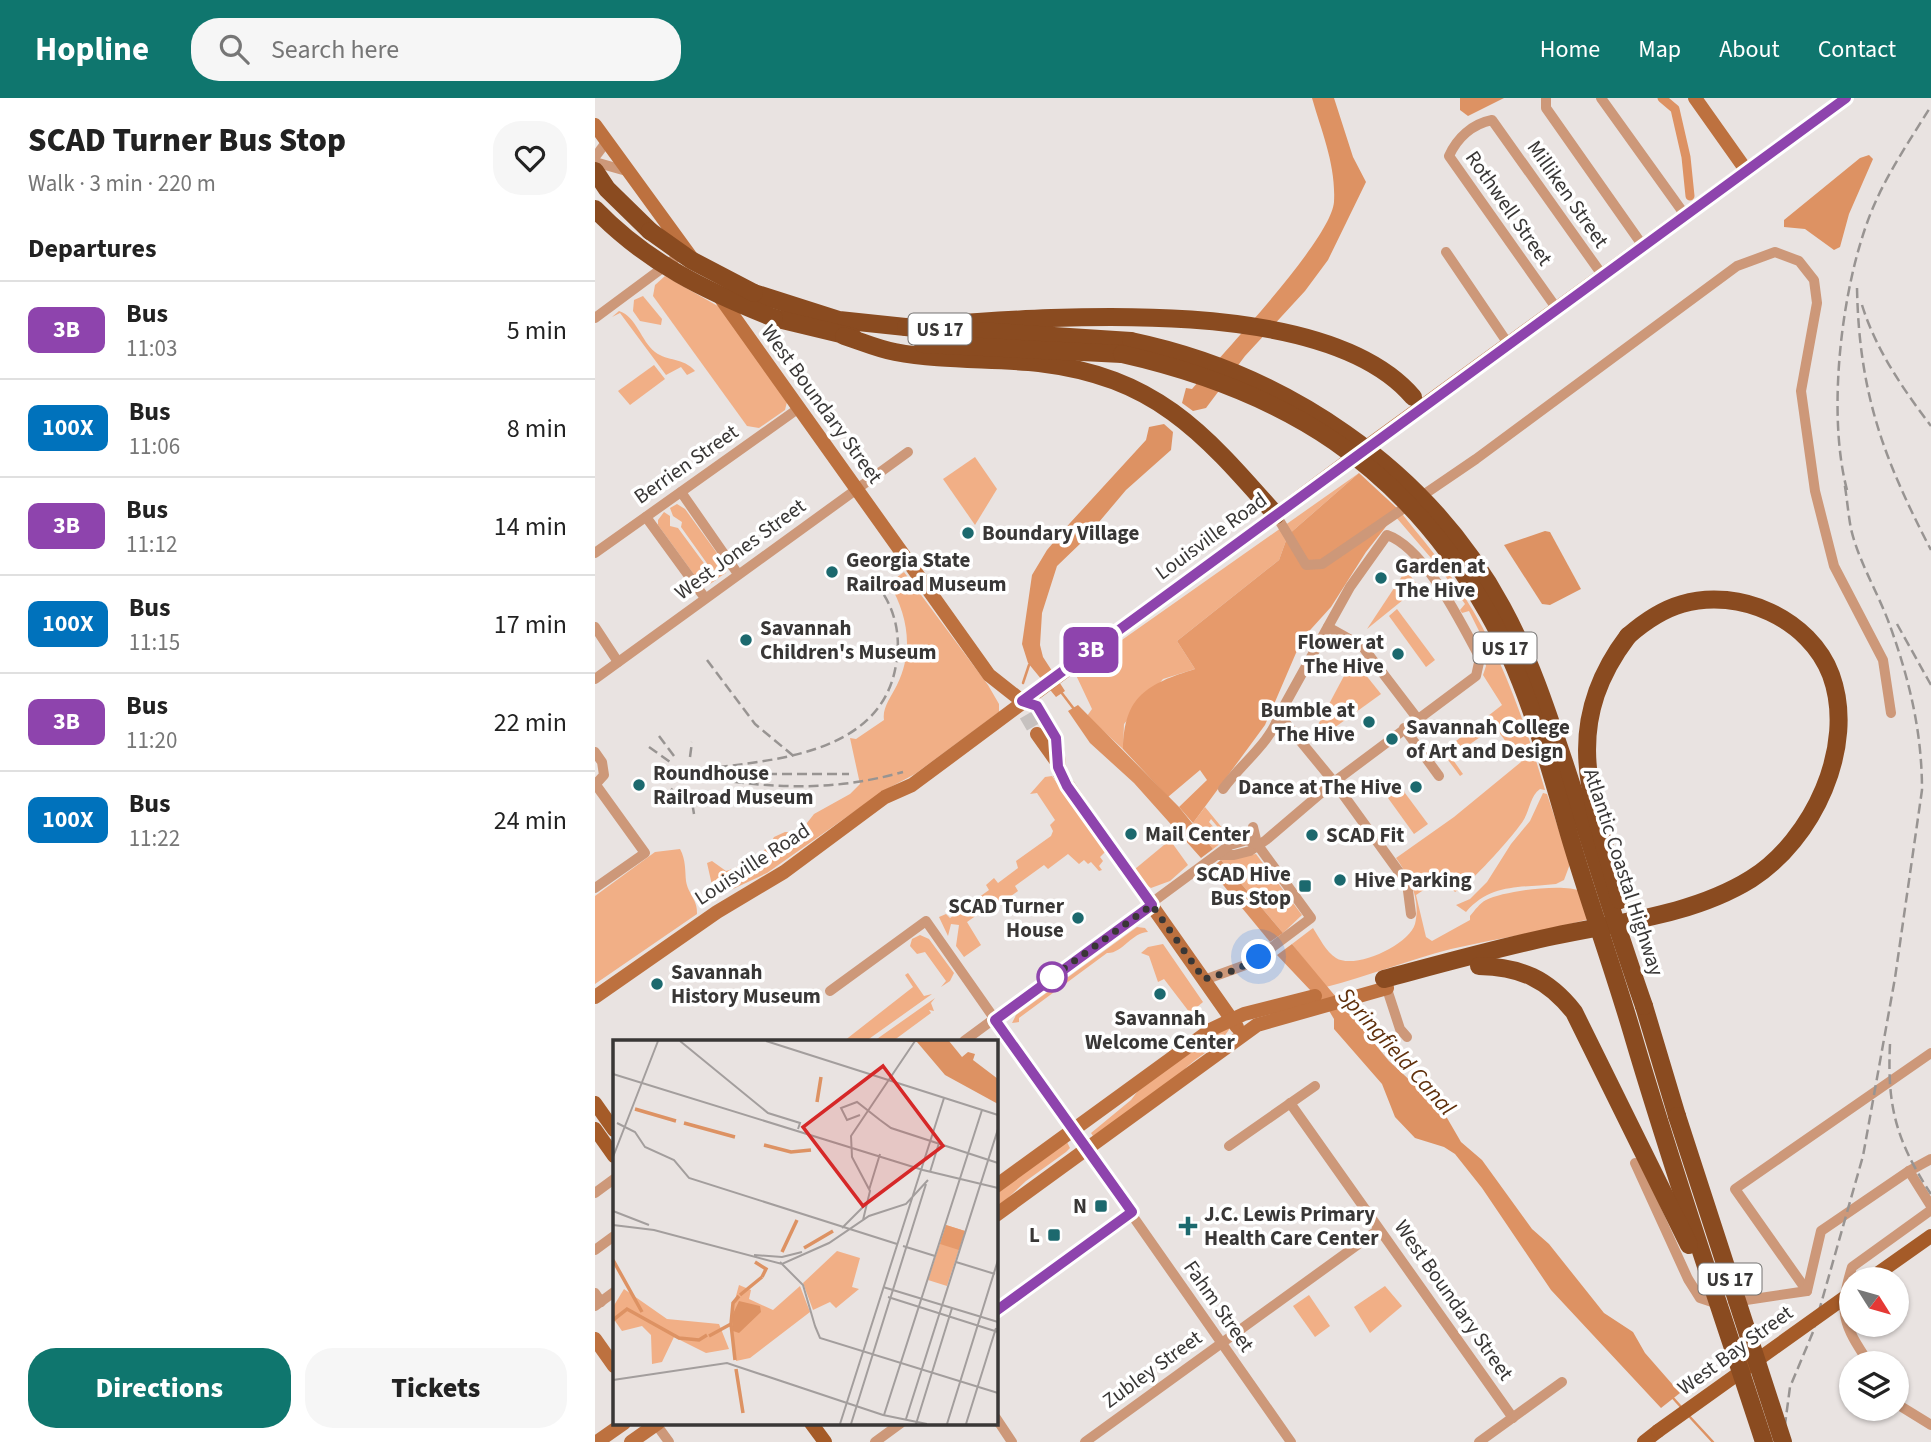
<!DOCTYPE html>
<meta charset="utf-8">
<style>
:root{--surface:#fff;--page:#f6f6f6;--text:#222;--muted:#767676;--line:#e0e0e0;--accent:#0f766e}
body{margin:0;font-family:"Source Sans 3",sans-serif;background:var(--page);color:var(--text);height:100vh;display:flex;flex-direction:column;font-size:26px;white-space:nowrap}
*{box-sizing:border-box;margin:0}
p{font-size:23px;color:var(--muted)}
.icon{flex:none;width:38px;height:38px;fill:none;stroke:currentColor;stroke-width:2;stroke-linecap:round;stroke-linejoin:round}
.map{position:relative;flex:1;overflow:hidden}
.panel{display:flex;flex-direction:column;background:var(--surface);width:595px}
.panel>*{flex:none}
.badge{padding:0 14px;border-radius:10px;font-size:24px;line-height:46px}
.needle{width:46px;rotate:127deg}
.controls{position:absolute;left:1244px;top:1169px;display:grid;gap:14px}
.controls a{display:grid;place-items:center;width:70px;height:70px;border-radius:50%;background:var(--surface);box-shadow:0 2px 5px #0004;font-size:35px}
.you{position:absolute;width:35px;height:35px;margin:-18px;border:5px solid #fff;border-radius:50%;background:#1a73e8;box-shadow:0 0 0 10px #1a73e833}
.map>.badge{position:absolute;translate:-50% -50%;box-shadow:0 0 0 4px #fff}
h2{padding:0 28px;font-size:26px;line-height:63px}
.round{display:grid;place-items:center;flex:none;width:74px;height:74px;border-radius:28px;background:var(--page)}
.headline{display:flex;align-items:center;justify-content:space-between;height:119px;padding:0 28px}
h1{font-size:33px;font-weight:800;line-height:52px}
.primary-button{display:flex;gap:14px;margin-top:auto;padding:14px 28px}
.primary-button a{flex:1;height:80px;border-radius:28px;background:var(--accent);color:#fff;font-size:28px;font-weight:800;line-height:80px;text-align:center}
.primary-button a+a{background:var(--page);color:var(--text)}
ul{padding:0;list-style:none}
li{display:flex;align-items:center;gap:21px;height:98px;padding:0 28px;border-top:2px solid var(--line)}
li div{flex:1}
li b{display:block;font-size:26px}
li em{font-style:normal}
li .badge{min-width:77px;font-weight:700;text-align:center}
header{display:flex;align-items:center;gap:42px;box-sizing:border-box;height:98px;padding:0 35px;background:var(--accent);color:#fff}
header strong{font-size:33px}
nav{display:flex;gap:38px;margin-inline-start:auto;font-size:24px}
.search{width:490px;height:63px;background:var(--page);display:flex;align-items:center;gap:18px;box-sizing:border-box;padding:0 24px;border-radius:28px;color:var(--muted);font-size:26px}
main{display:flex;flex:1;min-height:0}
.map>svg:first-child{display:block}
</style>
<header>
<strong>Hopline</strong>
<div class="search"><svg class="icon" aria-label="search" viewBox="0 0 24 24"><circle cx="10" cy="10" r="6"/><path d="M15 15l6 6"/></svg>Search here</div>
<nav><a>Home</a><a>Map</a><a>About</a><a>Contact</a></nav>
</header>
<main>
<section class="panel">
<div class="headline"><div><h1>SCAD Turner Bus Stop</h1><p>Walk · 3 min · 220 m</p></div><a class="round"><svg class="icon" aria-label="heart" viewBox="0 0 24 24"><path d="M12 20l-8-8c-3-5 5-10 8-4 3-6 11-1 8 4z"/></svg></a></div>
<h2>Departures</h2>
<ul>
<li><span class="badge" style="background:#8e44ad;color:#fff">3B</span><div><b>Bus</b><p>11:03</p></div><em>5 min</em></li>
<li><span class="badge" style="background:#0072bc;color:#fff">100X</span><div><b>Bus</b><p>11:06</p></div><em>8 min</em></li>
<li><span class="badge" style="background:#8e44ad;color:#fff">3B</span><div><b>Bus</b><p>11:12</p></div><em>14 min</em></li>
<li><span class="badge" style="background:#0072bc;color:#fff">100X</span><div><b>Bus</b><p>11:15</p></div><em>17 min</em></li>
<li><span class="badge" style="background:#8e44ad;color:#fff">3B</span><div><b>Bus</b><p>11:20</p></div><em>22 min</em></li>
<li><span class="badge" style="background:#0072bc;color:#fff">100X</span><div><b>Bus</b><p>11:22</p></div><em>24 min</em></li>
</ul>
<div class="primary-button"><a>Directions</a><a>Tickets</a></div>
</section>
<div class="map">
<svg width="1336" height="1344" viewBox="0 0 1336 1344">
<rect width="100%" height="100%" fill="#e9e3e1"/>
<g fill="#f1af86">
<path d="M70,178L128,211L192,304L190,312L164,330L152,328L58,198L60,187Z"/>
<path d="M48,198L67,221L66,227L45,223L38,213L39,202Z"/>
<path d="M24,213C41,218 46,243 60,254C73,264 88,259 100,273L92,277L86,269L71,277L25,215L17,219Z"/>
<path d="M59,267L70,281L35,307L23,293Z"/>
<path d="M380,359L402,391L380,427L348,381Z"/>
<path d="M764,375L693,437L684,462L582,543L600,571L568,581L529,626L528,651L492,618L497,611L480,575Z"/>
<path d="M82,406L90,411L132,469L131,475L123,480L121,472L116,471L86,429L87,424L78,418L75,410Z"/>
<path d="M804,412C826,440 850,467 869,498C907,557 930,625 950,692L945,691C935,698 935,712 928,723C919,737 874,788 860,794L847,780L821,797L831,839L837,843L875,822V818C880,812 885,805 891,802C909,793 968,785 985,793L994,821C949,834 902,840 856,851C814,862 773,878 731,889L697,846L718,830C724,839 731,854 741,860C760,872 814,847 820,826C826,801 815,780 801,760L859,719L926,664L900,629L856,659L868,676L865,678L847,654L907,607L888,577L891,568L888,554L893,551L874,513L867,515L865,512L870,506L846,472L841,475L838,472L842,467L800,418Z"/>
<path d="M69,414L75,418V428L83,430L114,472V478L121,482L112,488L103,482L63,427V422Z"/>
<path d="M811,472L824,489L772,531Z"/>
<path d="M309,474L393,587L404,606V614L320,676L290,692L172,775L123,798L119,796L112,765L117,763L131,773C149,768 171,756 179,739L190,734H205L219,716L255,696L265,686L255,640L261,641L289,622C287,610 296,599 302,587C319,553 313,517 294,485Z"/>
<path d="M802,511L840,562L831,569L794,518Z"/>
<path d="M758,561L786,596L721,643L717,638Z"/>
<path d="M457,678L510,754L505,759L508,763L504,768L507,772L504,773L496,764L493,766L489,762L484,766L473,756L453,771L449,767L420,788L423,793L402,808L399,805L372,824L386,847L369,859L361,848L364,827L356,826L353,838L344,819L351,816L355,820L394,792L391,787L399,780L403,785L423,770L421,763L456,738L458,733L455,727L460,722L442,695L435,696L450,679Z"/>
<path d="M807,691L833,726L819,736L793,700Z"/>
<path d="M948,695L952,696L975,766L969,782L961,786C926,790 896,785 871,814L861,807L875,801L892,784L916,746L935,723Z"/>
<path d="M610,709L633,737L637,731L644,733L632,740L616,721L614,724L630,742L618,751L598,725Z"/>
<path d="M575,742L593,767L575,783L556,790L548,785L540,771Z"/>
<path d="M85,751C91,762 90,773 91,783C93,796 103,802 102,816L0,886V798L60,754Z"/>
<path d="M661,756L707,817L688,835L626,762Z"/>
<path d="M542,829L550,830L553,834C537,834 527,856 512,855L424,920V924L417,925L421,917Z"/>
<path d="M325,837L334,841L359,875L355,883L346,889L351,883L330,854L322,856L315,848L317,841Z"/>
<path d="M568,846L608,904L595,915L569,881L563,884L554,858L546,855L553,849Z"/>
<path d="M313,875L329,898L337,896L271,943H249L318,889L310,877Z"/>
<path d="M340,900L336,905L339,913L334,912L336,915L298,943H279Z"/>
<path d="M635,930C623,951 595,961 581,981L498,1038L496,1035L536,1002L545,990L625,933Z"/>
<path d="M472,1044L475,1050L471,1054L431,1083L401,1111V1094Z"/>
<path d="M790,1188L807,1208L775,1235L759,1209Z"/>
<path d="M714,1197L735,1228L720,1239L698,1208Z"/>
</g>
<path fill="#e69a6b" d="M764,375L804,412L771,454L736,509L707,541L670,627L598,725L584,709L612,682L605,672L573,699L528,651C529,598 552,586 600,571L582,543L684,462L693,437Z"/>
<g fill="#dd9263">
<path d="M717,0H739L758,59L771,84L733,162L710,193L650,258L611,310L598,313L587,305L591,290L597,291C626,257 736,142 739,104C741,67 727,35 717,0Z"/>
<path d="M865,0H909L873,18L865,12Z"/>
<path d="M1274,57L1278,61L1254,116L1245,149L1239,152L1210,131L1189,129V122L1265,60Z"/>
<path d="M569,326L578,334L576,352L531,392L488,443L462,468L447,515L445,547L448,559L470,593L461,599L433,565L427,546L437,477L452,452L475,425L551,342L554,329Z"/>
<path d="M950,433L955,434L986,491L955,507L947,506L909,447Z"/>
<path d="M483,607L584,709L618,751L606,760L539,685L495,645L473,613Z"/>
<path d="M626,762L688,835L675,844L615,771Z"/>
<path d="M697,846L794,963L848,1013L866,1044L887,1062L937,1131L954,1146L1009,1215L1038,1234L1050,1255L1085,1295L1066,1310L956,1192L887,1090L860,1056L849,1049L820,1040L800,1019L787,986L739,931V921L733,911L682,857Z"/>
</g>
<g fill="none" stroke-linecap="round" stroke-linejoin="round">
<g stroke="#dd9263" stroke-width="2.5">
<path d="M428,585L434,567"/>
<path d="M466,594L479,611"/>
<path d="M1078,1300L1087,1310"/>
<path d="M1094,1318L1118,1344"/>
</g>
<path stroke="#dd9263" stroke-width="9" d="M1067,0L1080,11L1091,59L1095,98"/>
<path stroke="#c6c1bf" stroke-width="14" stroke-dasharray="14 7" stroke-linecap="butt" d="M431,617L442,636"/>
<g stroke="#cd9879" stroke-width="10">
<path d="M951,0V10L1048,148"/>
<path d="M1006,0L1090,117"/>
<path d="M0,59L12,43"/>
<path d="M0,64L35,74"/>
<path d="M851,154L914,247"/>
<path d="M962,211L854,58C862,40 877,26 897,22L1008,178"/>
<path d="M0,220L89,154"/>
<path d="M86,394L143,476"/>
<path d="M681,417L711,467L727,466L881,361L1142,168L1180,154L1204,163L1219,182L1222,205L1206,293L1220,393L1239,468L1288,562L1296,615"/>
<path d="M51,419L110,500"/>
<path d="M0,455L204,310"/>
<path d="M0,529L23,564"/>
<path d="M733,529L767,548L822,620"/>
<path d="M0,581L313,354"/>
<path d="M809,630L844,678"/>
<path d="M0,654L7,664L9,677L0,687"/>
<path d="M628,691C645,667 676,644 684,617"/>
<path d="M623,757H639L655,753L671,742L739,684L881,578L885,560C866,525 830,450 792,437L755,489L684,617L739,684L812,785L816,816"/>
<path d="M0,790L50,755L1,687"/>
<path d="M609,882L656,865L716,820L662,746L658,729"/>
<path d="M790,885L805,931L812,939"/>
<path d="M235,893L331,823L696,1344"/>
<path d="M369,943L635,747L652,742L662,746"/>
<path d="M695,1005L918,1320"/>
<path d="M634,1048L720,988"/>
<path d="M1040,1065L1093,1181L1105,1200L1123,1206"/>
<path d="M1314,1073L1336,1061"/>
<path d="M0,1095L19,1081"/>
<path d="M0,1152L19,1138"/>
<path d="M1212,1193L1140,1091L1336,955"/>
<path d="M0,1195L6,1204"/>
<path d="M1138,1204L1212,1193L1226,1133L1314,1073L1336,1108"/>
<path d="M0,1208L19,1194"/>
<path d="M401,1213L537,1114"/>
<path d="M1274,1265C1248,1226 1243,1215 1257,1169L1336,1112"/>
<path d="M1302,1306L1336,1327"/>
<path d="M401,1320L417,1344"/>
<path d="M61,1326L74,1344"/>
<path d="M280,1344L306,1325"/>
<path d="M490,1344L783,1132"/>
<path d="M884,1344L967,1284"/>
</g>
<g stroke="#bd713f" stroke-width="14">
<path d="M1100,0L1151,72"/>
<path d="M0,27L96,159"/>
<path d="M122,195L394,577L427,603L442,608"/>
<path d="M454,628L461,640L465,676L516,750"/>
<path d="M442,636L462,664"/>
<path d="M524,761L642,929"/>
<path d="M0,899L122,814L189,774L290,699L317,687L778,344L1251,0"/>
<path d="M401,1088L617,931L649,916L720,898"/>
<path d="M401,1117L662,927L792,890"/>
<path d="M0,1241L19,1268"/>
<path d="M2,1344L29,1325"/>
<path d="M36,1344L63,1325"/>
</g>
<g stroke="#a55b28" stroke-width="14">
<path d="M0,1005L19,1032"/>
<path d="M0,1031L19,1058"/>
<path d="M1275,1181L1336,1138"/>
<path d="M216,1325L230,1344"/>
<path d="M1049,1344L1063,1333"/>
</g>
<g stroke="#8a4b20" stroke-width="18">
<path d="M0,73L12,91L55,133"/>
<path d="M159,195L244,222L320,230"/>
<path d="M179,220L258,239"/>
<path d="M311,229C440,220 727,192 818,299"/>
<path d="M383,233L536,243"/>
<path d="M249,238C265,243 283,251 300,254C347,263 397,260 444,265C561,279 608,334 681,417"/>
<path d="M328,246L527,256"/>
<path d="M789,881C845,866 902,850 959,838C1025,824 1098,817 1156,781C1218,742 1262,648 1236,577C1215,521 1144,489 1087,506C1066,512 1049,524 1033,538"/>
<path d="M1049,908L1082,1018"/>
</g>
<g stroke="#989492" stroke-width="2.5" stroke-dasharray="10 5" stroke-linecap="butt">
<path d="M1262,190C1264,294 1288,360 1336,452"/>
<path d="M1267,207C1281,252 1308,291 1336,328"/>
<path d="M1252,392C1231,313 1247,179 1280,105C1295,71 1317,39 1336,8"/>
<path d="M1302,526L1336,587"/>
<path d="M112,562L160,626L201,660"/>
<path d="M64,638L82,662"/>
<path d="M54,649L78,666"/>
<path d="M95,659L97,644"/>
<path d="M108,671C180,662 286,656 301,567C306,540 301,513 285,491"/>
<path d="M142,676H254"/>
<path d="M109,680C181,690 236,694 308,674"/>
<path d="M62,681L76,679"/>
<path d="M95,692L99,716"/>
<path d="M71,698L80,688"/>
<path d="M83,705L87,692"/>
<path d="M1295,946C1292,1008 1301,1043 1336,1096"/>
<path d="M1190,1344L1189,1334L1195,1289L1218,1234L1268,1058L1300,880L1327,692C1327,633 1314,580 1294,525C1282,493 1264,464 1256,431C1253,415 1252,399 1249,383"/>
</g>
<path stroke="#a55b28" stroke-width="14" d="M1063,1333L1256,1195"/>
<g stroke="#8a4b20" stroke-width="18">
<path d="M0,111C52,165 111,193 179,220"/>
<path d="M55,133L96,162L159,195"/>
<path d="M536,243C689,275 831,369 907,509C936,562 954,619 973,676C998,753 1022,831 1049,908"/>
<path d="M527,256C691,293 808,366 893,515C932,583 952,661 974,736C994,804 1019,872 1039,941C1079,1076 1125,1210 1169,1344"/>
<path d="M1025,802C997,702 964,629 1033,538"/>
<path d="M884,868C926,869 953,881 979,914L1094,1147"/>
<path d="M1082,1018L1188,1344"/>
</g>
</g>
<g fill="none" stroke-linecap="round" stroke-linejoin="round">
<defs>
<path id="line" d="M401,1213L537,1114L400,922L557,807L472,688L463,669L461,640L442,608L427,603L1251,0"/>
</defs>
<use href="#line" stroke="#fff" stroke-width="16"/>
<use href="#line" stroke="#8e44ad" stroke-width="10"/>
<path stroke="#393736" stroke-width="7" stroke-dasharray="0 12.6" d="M457,879L453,882L557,807L609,881L641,872L664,859"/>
</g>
<g fill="#1c696e" stroke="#fff" stroke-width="2.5">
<circle cx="373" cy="435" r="7"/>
<circle cx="237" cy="474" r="7"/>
<circle cx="786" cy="480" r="7"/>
<circle cx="151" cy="542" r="7"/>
<circle cx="803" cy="556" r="7"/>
<circle cx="774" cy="624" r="7"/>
<circle cx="797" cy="641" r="7"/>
<circle cx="44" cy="687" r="7"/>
<circle cx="821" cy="689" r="7"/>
<circle cx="536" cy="736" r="7"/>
<circle cx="717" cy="737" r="7"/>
<circle cx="745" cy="782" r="7"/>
<rect x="703" y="781" width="14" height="14" rx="3.5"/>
<circle cx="483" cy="820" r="7"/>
<circle cx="62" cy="886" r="7"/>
<circle cx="565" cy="896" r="7"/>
<rect x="499" y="1101" width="14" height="14" rx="3.5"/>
<path d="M589.5 1117.5h7v7h7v7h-7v7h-7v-7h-7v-7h7z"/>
<rect x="452" y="1130" width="14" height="14" rx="3.5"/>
</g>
<circle fill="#fff" stroke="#8e44ad" stroke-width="3.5" cx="457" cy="879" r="14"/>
<g text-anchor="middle" stroke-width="7" stroke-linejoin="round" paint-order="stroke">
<g fill="#fff" stroke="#747372" stroke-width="2">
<rect x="313.5" y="215.5" width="63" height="31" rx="5"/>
<rect x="878.5" y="534.5" width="63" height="31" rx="5"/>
<rect x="1103.5" y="1165.5" width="63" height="31" rx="5"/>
</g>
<g font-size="19" font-weight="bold" fill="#393736">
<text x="345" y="238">US 17</text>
<text x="910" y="557">US 17</text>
<text x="1135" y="1188">US 17</text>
</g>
<g font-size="21" fill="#393736" stroke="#fff">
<text transform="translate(973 96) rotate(55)" y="7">Milliken Street</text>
<text transform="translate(914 110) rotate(55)" y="7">Rothwell Street</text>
<text transform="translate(227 306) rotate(54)" y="7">West Boundary Street</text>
<text transform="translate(91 366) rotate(-35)" y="7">Berrien Street</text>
<text transform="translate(616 438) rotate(-36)" y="7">Louisville Road</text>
<text transform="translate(145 451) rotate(-36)" y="7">West Jones Street</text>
<text transform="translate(157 766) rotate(-33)" y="7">Louisville Road</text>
<text transform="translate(1029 774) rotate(72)" y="7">Atlantic Coastal Highway</text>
<text transform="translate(859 1202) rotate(55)" y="7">West Boundary Street</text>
<text transform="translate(624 1208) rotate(55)" y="7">Fahm Street</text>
<text transform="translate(1140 1252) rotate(-36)" y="7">West Bay Street</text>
<text transform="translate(557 1271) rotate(-36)" y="7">Zubley Street</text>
</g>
<g font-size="21" font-weight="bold" fill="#393736" stroke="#fff" text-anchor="start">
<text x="387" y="442">Boundary Village</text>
<text x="251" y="469">Georgia State<tspan x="251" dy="24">Railroad Museum</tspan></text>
<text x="800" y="475">Garden at<tspan x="800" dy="24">The Hive</tspan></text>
<text x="165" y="537">Savannah<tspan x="165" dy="24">Children's Museum</tspan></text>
<text x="789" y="551" text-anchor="end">Flower at<tspan x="789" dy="24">The Hive</tspan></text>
<text x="760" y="619" text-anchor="end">Bumble at<tspan x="760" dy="24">The Hive</tspan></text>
<text x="811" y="636">Savannah College<tspan x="811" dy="24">of Art and Design</tspan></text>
<text x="58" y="682">Roundhouse<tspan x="58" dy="24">Railroad Museum</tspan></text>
<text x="807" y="696" text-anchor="end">Dance at The Hive</text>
<text x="550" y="743">Mail Center</text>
<text x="731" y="744">SCAD Fit</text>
<text x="696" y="783" text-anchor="end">SCAD Hive<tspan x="696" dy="24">Bus Stop</tspan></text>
<text x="759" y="789">Hive Parking</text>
<text x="469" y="815" text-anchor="end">SCAD Turner<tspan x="469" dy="24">House</tspan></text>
<text x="76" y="881">Savannah<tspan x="76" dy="24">History Museum</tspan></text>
<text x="565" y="927" text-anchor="middle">Savannah<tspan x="565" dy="24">Welcome Center</tspan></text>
<text x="492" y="1115" text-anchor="end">N</text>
<text x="609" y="1123">J.C. Lewis Primary<tspan x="609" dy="24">Health Care Center</tspan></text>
<text x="445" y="1144" text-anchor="end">L</text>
</g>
<g font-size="23" font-style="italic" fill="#60300c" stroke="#fff">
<text transform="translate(802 953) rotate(48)" y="8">Springfield Canal</text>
</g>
</g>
<g transform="translate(18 942)">
<rect width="385" height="385" fill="#e9e3e1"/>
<path d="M333,185L352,191L334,246L315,240ZM224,211L247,218L239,247L246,249L223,268L217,262L200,270L190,243ZM126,245L138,250L136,259L160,270L187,246L197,272L137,318L123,321L118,274ZM11,249L54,279L106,284L116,309L93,313L61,297L49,322L39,324L38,295L29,286L9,291L0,278V267Z" fill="#f1af86"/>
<path d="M333,185L352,191L346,210L327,204Z" fill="#e69a6b"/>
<path d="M292,1H336L349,17L355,12L362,14L360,20L385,39V64L332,35L304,2ZM126,261L147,266L148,272L126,293L120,291L119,276Z" fill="#dd9263"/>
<path fill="none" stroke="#dd9263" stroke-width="3.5" d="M204,62L208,37M22,69L63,81M71,83L122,97M151,105L178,112L198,110M191,208L220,191M169,212L184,180M0,220L29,272M142,222L153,229L149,237M127,255L149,237M0,280L14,269L66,298L86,300L94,295M118,284L122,320M96,296L118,284L120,263L126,256M123,329L130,373"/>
<path fill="none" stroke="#a39e9d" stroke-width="2" d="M67,1L155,73L187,83L185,89M153,1L385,75M0,34L310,130L385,148M247,75L234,80L228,68L244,62L267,80M267,80L278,88L385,123M4,83L22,92L32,107L61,120L76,138L284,204M0,117L45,1M317,132L326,103M256,150L267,114M0,171L36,185M250,180L257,151L239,117L238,96L302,1M0,185L41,190L169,224L216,203L256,176L293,164L315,140M229,188L252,165M290,206L322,216M141,215L169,217L189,212M167,222L190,245L202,286M343,222L382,234M270,247L385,282M275,257L385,292M202,286L207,298L385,353M0,340L114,323L270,375L314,384M271,375L369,70M293,379L385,89M227,384L331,58M238,384L313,144M303,384L339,268M334,384L385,220M353,384L383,288"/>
<path fill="#d62828" fill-opacity="0.15" stroke="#d62828" stroke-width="3.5" d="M270,26L330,106L250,166L190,87Z"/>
<rect width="385" height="385" fill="none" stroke="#393736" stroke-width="3.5"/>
</g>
</svg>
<div class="controls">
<a><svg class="needle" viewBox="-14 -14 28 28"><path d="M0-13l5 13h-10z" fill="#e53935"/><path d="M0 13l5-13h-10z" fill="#767676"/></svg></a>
<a><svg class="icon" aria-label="layers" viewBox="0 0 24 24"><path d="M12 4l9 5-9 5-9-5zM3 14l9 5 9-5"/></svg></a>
</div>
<div class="you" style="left:664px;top:859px"></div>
<b class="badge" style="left:496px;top:552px;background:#8e44ad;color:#fff">3B</b>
</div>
</main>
